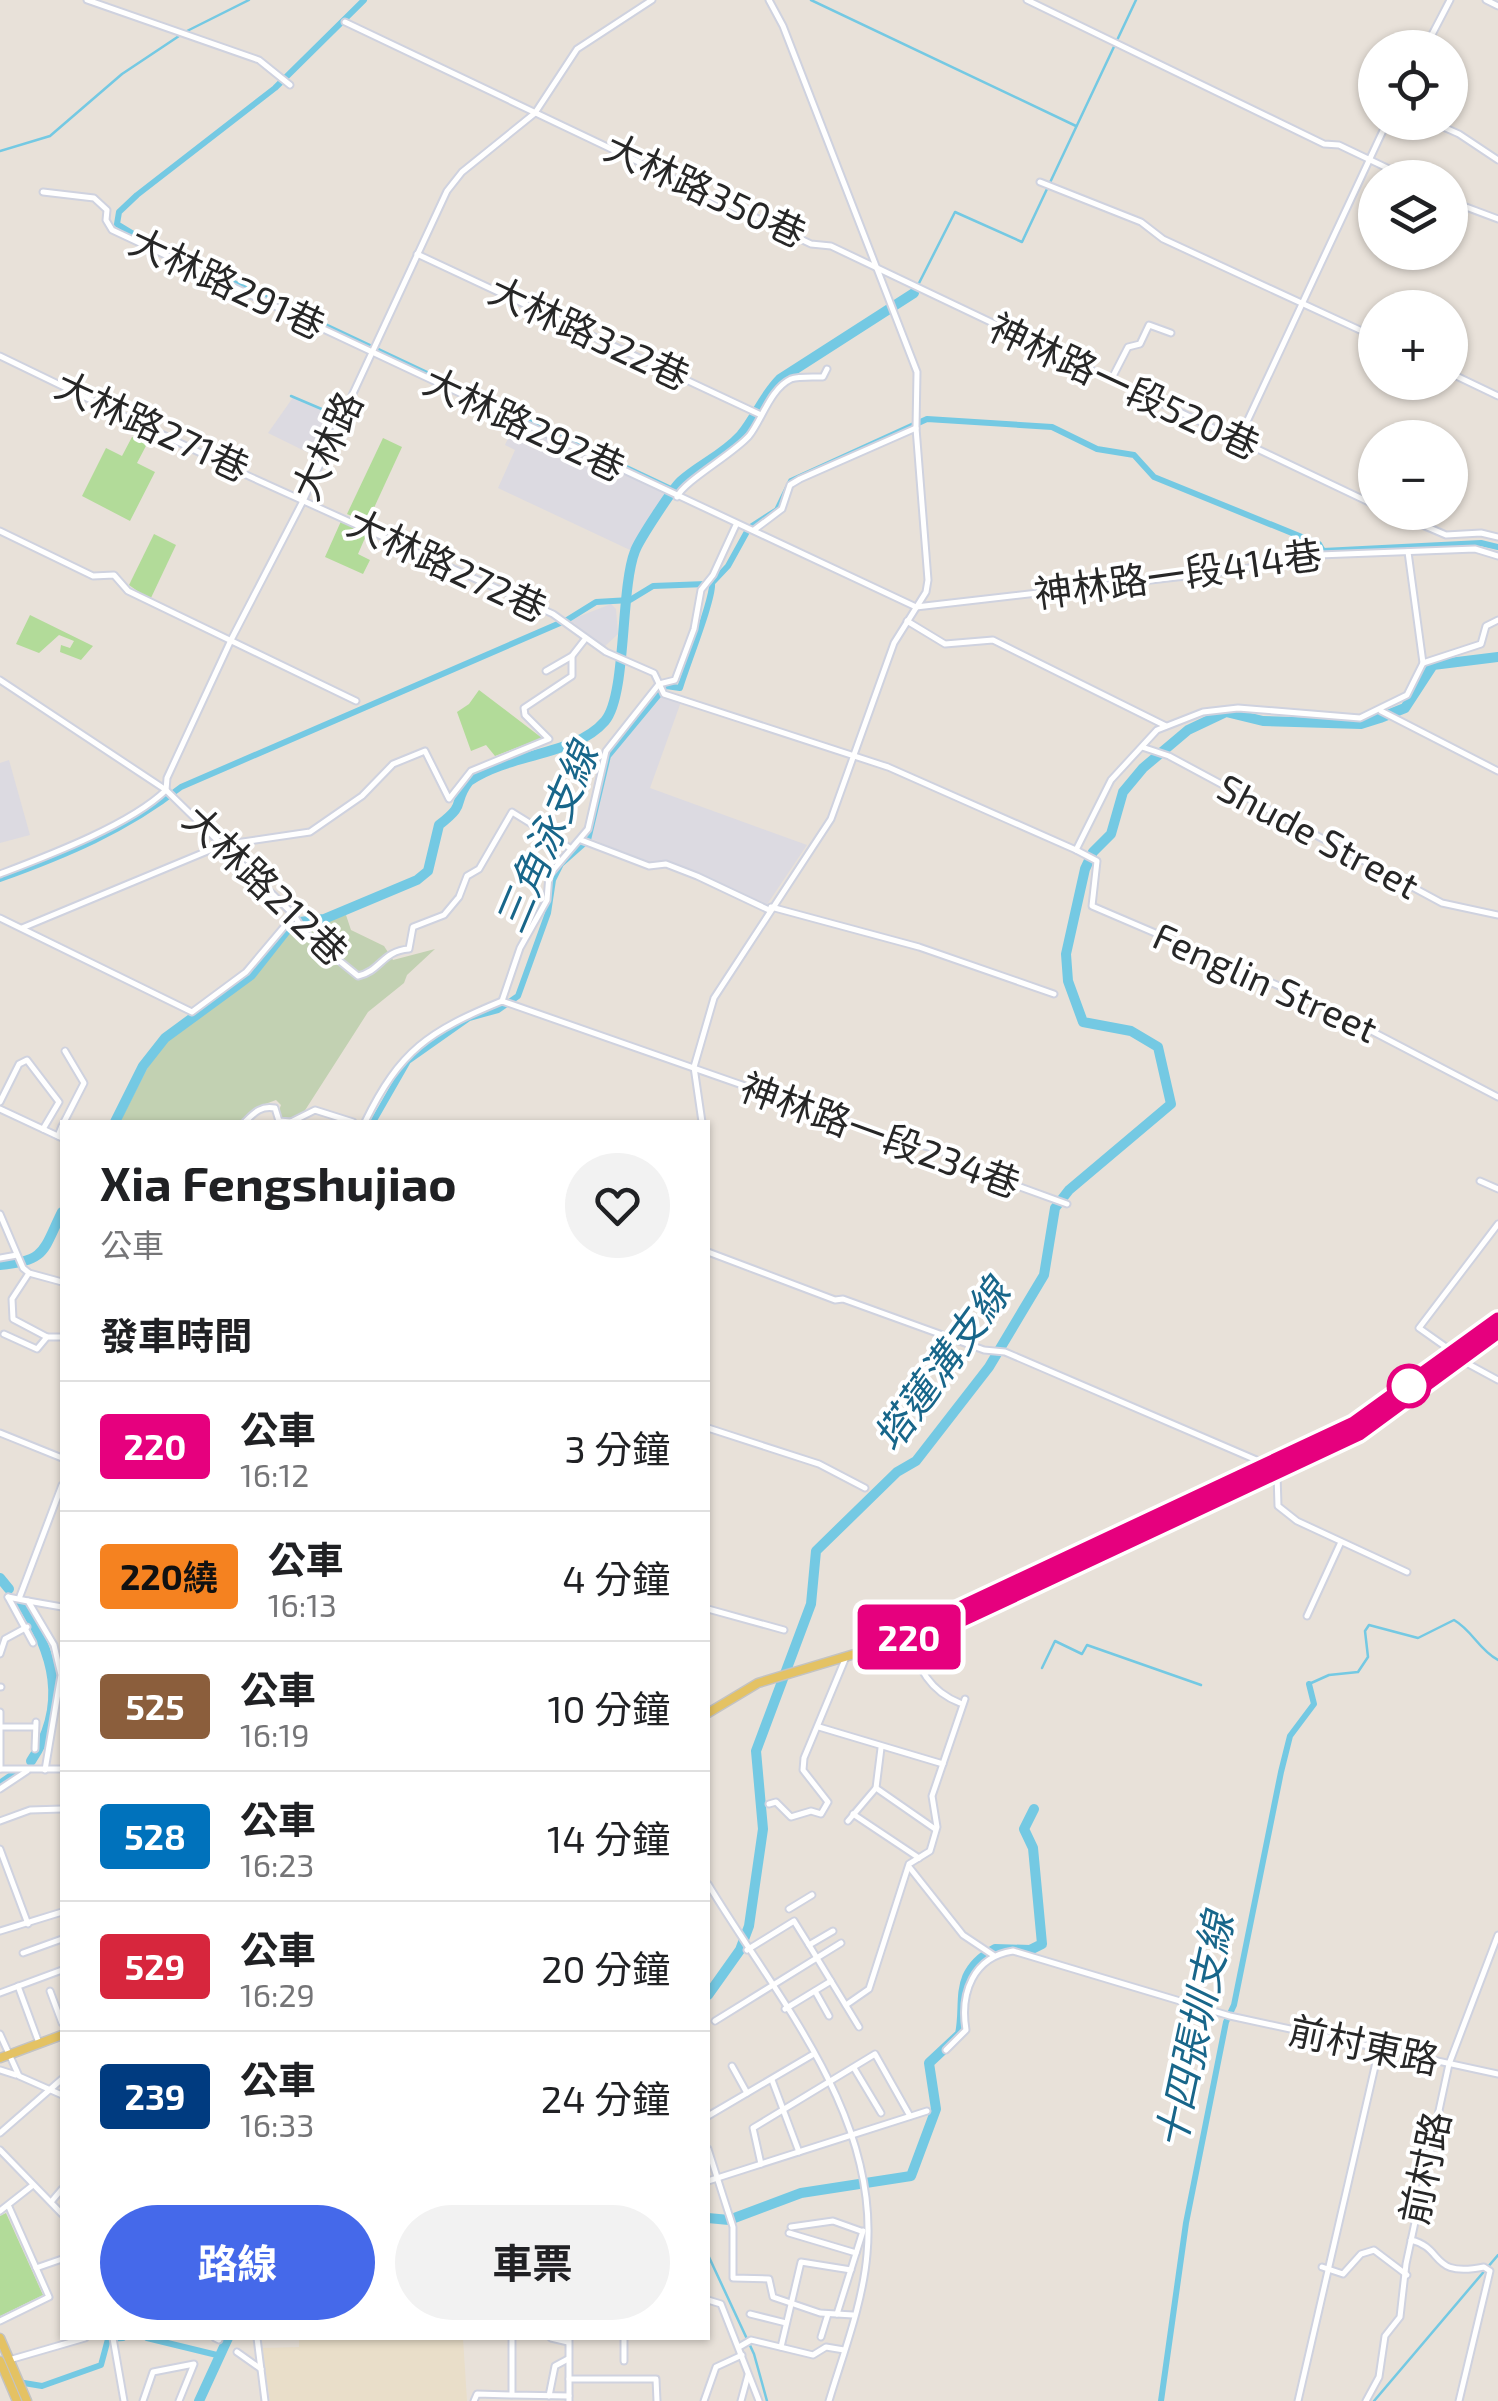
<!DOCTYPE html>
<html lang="zh-TW">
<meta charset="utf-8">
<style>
:root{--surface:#fff;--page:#f2f2f2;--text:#202124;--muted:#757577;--line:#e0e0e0;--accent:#4569ea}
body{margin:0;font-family:"Exo 2","Noto Sans TC",sans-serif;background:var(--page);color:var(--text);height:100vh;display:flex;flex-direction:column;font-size:38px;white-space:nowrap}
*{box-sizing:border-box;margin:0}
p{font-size:32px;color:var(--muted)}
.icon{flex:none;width:55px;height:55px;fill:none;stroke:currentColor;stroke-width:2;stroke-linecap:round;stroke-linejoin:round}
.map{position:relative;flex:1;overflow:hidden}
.panel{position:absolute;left:60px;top:1120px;width:650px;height:1220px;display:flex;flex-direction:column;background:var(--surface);border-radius:0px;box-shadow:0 2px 8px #0004}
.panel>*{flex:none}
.badge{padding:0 20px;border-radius:8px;font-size:35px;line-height:65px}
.tools{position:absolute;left:1358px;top:30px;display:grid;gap:20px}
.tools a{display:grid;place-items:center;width:110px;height:110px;border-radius:50%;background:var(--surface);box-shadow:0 2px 8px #0004;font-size:50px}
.map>.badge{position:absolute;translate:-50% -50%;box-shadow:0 0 0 5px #fff}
h2{padding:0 40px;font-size:38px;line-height:90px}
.round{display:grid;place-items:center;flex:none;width:105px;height:105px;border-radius:52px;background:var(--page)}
.head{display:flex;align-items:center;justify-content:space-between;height:170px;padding:0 40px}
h1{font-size:48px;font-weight:700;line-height:75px}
.cta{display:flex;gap:20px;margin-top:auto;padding:20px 40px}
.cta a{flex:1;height:115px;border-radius:60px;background:var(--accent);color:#fff;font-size:40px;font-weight:700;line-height:115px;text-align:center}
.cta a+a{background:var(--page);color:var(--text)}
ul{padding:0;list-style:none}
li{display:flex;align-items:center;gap:30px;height:130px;padding:0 40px;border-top:2px solid var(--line)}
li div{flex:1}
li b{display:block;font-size:38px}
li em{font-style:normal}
li .badge{min-width:110px;font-weight:700;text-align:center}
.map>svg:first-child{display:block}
</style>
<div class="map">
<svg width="1498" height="2401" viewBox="0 0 1498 2401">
<rect width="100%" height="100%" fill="#e8e1d9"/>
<g fill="#dcdae1">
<path d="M294,396L338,417L319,458L268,433Z"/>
<path d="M515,423L667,494L630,550L498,488L515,450L505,445Z"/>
<path d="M611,604L616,609L618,634L604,647L570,620Z"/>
<path d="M658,691L682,699L650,788L807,845L766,906L669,865L662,869L590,838L613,750Z"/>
<path d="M9,760L30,835L0,843V763Z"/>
</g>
<path fill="#e9dec9" d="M299,2338H463L467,2401H270L262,2348L299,2347Z"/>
<g fill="#b2db99">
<path d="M132,437L147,444L137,463L155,472L130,521L82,496L106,448L122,456Z"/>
<path d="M383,438L402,447L367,523L347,514Z"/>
<path d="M342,519L368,531L358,554L370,560L363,574L325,557Z"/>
<path d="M154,534L176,545L150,600L129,585Z"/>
<path d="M30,615L93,646L81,660L60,652L61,645L70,648L74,641L59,635L39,653L16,644Z"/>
<path d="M479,690L542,738L495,756L486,745L471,751L457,712L469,704Z"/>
<path d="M6,2213L43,2295L0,2316V2216Z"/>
</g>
<path fill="#c2d1b2" d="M346,915L351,930L384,946L393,960L435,949L407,975L404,983L368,1012L302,1115L283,1120L278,1113L281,1105L276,1100L257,1107L241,1122H120L148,1067L169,1038L253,976L294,926Z"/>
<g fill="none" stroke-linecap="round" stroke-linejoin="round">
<g stroke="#74c9e3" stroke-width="2.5">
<path d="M811,0L1076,126"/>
<path d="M0,151L50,136L122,74L185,32L249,0"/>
<path d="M914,293L955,212L1022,242L1136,0"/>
<path d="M291,396L338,416"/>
<path d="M1042,1668L1055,1641L1082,1654L1087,1645L1201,1685"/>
<path d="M1309,1684L1329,1675L1358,1672L1368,1657L1365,1631L1369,1625L1418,1638L1454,1620C1473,1631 1478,1649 1498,1660"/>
<path d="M708,2223L713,2218"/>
<path d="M708,2255L754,2354L767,2401"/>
<path d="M1374,2401L1498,2255"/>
</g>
<g stroke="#74c9e3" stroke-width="6">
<path d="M364,0L275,88L137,195L119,212L117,224L145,241L673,490"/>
<path d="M0,879C64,856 127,830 181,787L567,620L596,602L630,600L653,586L706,584"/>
<path d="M373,1122L408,1061L469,1018L498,1010L518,996L548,913L553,880L561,864L588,840L608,756L666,686L680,688C686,667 714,598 712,583L728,566L749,528L777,510L791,481L927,419L1052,427L1097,449L1134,455L1154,477L1319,544L1323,551L1481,543L1498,547"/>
<path d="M147,2338L221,2356"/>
<path d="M18,2382L42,2386L101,2365L108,2339L123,2338"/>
<path d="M1161,2401L1186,2223L1226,2022L1234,2005L1281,1772L1290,1736L1314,1704L1309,1684"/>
</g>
<g stroke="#74c9e3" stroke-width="10">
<path d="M115,1122L143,1066L165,1038L251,975L292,923L324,919L417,880L428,871L439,825C469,802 451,805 469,781C512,752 575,756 605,721C627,695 620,589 635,551C639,540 673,488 681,481C700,464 723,455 741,435C756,417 763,396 780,379L914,293"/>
<path d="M0,1265C47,1261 43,1250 62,1212"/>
<path d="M0,1578L9,1589"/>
<path d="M19,1600C54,1652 69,1705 31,1761"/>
<path d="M0,1785L16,1774"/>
<path d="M708,1995L740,1950L749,1926L763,1829L756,1751L811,1604L816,1551L897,1472L916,1461L989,1367L1044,1275L1055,1208L1069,1190L1171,1104L1158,1047L1131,1031L1083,1022L1068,981L1066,954L1085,869L1093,852L1111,834L1123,792L1143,768L1188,730L1226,712L1263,721L1361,724L1380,718L1405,708L1433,665L1498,657"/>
<path d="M708,2218L729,2220L801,2193L911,2176L936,2109L929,2063L960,2034C967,2001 952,1973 995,1949L1030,1950L1042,1944L1033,1848L1024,1829L1034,1809"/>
<path d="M199,2401L228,2338"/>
</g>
<defs>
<g id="minor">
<path d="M87,0L259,60L290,85"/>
<path d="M1027,0L1324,144L1339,145L1408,178"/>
<path d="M1486,0L1498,6"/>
<path d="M345,22L811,244L831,246L1375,505"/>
<path d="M1425,48L1450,0"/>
<path d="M1432,122L1459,134L1498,160"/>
<path d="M1040,182L1141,222L1163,239L1375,337"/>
<path d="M43,192L94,198L107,210L106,220L112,230L916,607L1238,570L1319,555L1475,549L1498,556"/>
<path d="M1450,201L1498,219"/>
<path d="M417,254L761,415"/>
<path d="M0,356L242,473L553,614L606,652L654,673L664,694L888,767L1076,850L1097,861L1092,906L1312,1000L1498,1097"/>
<path d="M1450,373L1498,396"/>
<path d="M1111,380L1128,347L1140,344L1149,325L1171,333"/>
<path d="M1238,441L1387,122"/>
<path d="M677,497C684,481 732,455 749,436C762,420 770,389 791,379C799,376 814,377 823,377L827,369"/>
<path d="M1392,512L1446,535L1481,533L1498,537"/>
<path d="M754,530L782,509L790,485L800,479L916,428"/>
<path d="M0,531L93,576L114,575L128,591L356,701"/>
<path d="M1408,552L1423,663"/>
<path d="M907,621L945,644L993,640L1166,726"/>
<path d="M546,671L572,656"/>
<path d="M0,680L166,790L294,915L304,932L358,976C381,971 382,951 409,949L413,927L444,915L459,897L467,876L479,869L512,812L570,848"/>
<path d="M1381,711L1498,771"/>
<path d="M1142,747L1169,756L1442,903L1498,915"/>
<path d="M581,840L649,866L666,864L697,876L769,910"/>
<path d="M1076,850L1111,780L1157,730L1203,712L1238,708L1360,718L1407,695L1423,663L1481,644L1486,626L1498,620"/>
<path d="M0,874C47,856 130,825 166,790L167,778L231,640L304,499L447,191L462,172L535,113L577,49L652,0"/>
<path d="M771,907L919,947L1054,994"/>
<path d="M0,918L192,1012L246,972L294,915"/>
<path d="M22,928L222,845L310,832L362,796L393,764L425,751L449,799L471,771L549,739L525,715L524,708L572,676V656L586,638"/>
<path d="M502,1001L520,948L547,900L549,875L588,829L606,751L659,684L675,680L694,629L701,590L713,575L736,525"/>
<path d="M0,1102L19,1064L27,1060L59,1102L43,1129"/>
<path d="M0,1109L62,1138"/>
<path d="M64,1122L84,1083L65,1051"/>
<path d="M245,1122C254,1113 261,1105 275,1108L279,1121L291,1122"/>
<path d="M291,1122L315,1110L353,1122"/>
<path d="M365,1122C400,1050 429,1031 502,1001L902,1141C925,1146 948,1149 965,1167L1067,1204"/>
<path d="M702,1122L694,1067L714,998L831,819L894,643L926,592L928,580L916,428L917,372L783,26L769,0"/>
<path d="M58,1136L62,1126"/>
<path d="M1480,1181L1498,1189"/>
<path d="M0,1214L23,1268L29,1273L62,1282"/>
<path d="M708,1252L835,1300L843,1299L984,1350L1005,1352L1268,1465"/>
<path d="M0,1258L17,1255"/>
<path d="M29,1273L12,1299L13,1319L47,1337"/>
<path d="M4,1334L37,1349L47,1337H62"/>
<path d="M1453,1352L1419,1328L1498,1224"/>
<path d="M1461,1360L1498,1380"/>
<path d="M708,1428L819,1464L865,1488"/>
<path d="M0,1433L62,1458"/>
<path d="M1277,1474L1278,1506L1297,1521L1407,1572"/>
<path d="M20,1596L62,1485"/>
<path d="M8,1597L28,1601L54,1645L61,1675L45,1770"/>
<path d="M8,1597L33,1643"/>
<path d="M28,1601L62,1607"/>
<path d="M708,1609L784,1630"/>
<path d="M1307,1616L1341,1542"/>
<path d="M908,1638C919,1668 929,1691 960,1703"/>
<path d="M0,1654L5,1639L27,1627"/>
<path d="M0,1687H1"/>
<path d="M0,1712V1769"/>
<path d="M1,1727H34"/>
<path d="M819,1727L943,1764"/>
<path d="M35,1749L36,1722"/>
<path d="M0,1769H62"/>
<path d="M876,1788L935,1829"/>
<path d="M0,1789L27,1771"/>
<path d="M769,1804L776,1802L791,1817L811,1811L821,1814L828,1802L803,1770L804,1758L846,1657"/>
<path d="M853,1814L919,1858"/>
<path d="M0,1821L30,1810L62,1809"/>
<path d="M848,1821L876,1788L881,1748"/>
<path d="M0,1849L28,1924"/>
<path d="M910,1868L963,1935L993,1955"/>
<path d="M708,1884C776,1997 880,2114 867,2254C863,2303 843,2354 829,2401"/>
<path d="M789,1909L812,1895"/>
<path d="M0,1931L62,1912"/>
<path d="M833,1931L809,1945L859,2027"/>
<path d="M747,1950L794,1921L809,1945"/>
<path d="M23,1953L62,1939"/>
<path d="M18,1986L39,2043"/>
<path d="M50,1991L62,2023"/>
<path d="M815,1991L829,2016"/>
<path d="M0,1993L62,1970"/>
<path d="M846,2005L869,1989L909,1864L930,1851L937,1827L932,1796L965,1699"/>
<path d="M785,2009L831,1981"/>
<path d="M715,2021L841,1943"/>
<path d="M0,2034L19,2076L62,2095"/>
<path d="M946,2050L966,2030C960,1993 973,1957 1013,1951L1230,2016L1498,2074"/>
<path d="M732,2066L747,2093"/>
<path d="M854,2068L881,2113"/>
<path d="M0,2070L16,2075"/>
<path d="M772,2080L799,2152"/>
<path d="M708,2116L812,2055"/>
<path d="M0,2133L62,2079"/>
<path d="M708,2149L733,2227V2278L769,2279L773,2297L820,2313L853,2315"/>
<path d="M0,2150L62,2214"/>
<path d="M761,2164L753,2128L875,2054L910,2116"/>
<path d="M708,2181L927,2111"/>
<path d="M51,2202L62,2189"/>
<path d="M0,2211L33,2185"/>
<path d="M791,2227L833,2221L861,2231"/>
<path d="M789,2233L856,2253"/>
<path d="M1411,2240C1445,2248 1429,2278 1484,2267L1490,2271L1459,2401"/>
<path d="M1322,2267L1343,2274L1361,2254L1374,2250L1407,2275"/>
<path d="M36,2268L62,2259"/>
<path d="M708,2300L721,2304L759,2401"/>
<path d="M750,2314L786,2323"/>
<path d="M837,2314L863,2231"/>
<path d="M0,2321L49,2297L9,2207"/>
<path d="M821,2337L828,2314"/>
<path d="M113,2338L124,2401"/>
<path d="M215,2338L219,2340"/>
<path d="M257,2338L265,2401"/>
<path d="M512,2338V2395L569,2396"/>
<path d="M551,2338L568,2342"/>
<path d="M739,2347L751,2340L813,2355L826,2347L844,2350"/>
<path d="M781,2347L801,2262L851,2270"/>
<path d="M237,2352L261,2369"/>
<path d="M9,2360L85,2338"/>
<path d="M624,2361V2338"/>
<path d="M569,2379H656L657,2401"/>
<path d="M549,2396L555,2366L568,2359"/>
<path d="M143,2401L153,2372L194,2364L179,2401"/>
<path d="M474,2401L477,2394L511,2395"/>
<path d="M569,2401V2338"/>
<path d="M704,2401L716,2367L742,2355"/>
<path d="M741,2401L748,2375"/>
<path d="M1298,2401L1379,2049"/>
<path d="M1366,2401L1379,2377L1385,2336L1400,2317L1406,2264L1449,2064L1498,1935"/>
</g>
<g id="major">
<path d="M908,1638L919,1628L1354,1424L1498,1320"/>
<path d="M708,1713L758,1683L948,1626L1340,1442L1377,1422L1498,1332"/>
<path d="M0,2058L62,2035"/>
<path d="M0,2338L27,2401"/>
<path d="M0,2361L17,2401"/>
</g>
</defs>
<use href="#minor" stroke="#cfd2df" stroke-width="9"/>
<use href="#major" stroke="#c3c3c3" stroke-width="11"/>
<use href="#minor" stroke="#fff" stroke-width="5"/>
<use href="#major" stroke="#e4c263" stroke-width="8"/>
</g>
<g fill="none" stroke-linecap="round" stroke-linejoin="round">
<defs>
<path id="line" d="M1498,1320L1354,1424L919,1628L908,1638L958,1621L1359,1433L1498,1331"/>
</defs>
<use href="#line" stroke="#fff" stroke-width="22"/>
<use href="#line" stroke="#e6007e" stroke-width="15"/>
</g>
<circle fill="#fff" stroke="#e6007e" stroke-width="5" cx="1409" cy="1386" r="20"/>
<g text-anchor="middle" stroke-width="8" stroke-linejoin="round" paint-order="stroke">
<g font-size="38" fill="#272727" stroke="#fff">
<text transform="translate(705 191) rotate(25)" y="13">大林路350巷</text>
<text transform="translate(227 284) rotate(25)" y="13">大林路291巷</text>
<text transform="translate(589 334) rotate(25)" y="13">大林路322巷</text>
<text transform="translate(1124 387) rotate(25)" y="13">神林路一段520巷</text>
<text transform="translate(524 425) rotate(25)" y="13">大林路292巷</text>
<text transform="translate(152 427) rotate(25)" y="13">大林路271巷</text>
<text transform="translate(328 446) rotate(-65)" y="13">大林路</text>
<text transform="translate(447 566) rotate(25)" y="13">大林路272巷</text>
<text transform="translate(1178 575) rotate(-8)" y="13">神林路一段414巷</text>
<text transform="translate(1318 837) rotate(28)" y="13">Shude Street</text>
<text transform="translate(265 886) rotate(44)" y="13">大林路212巷</text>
<text transform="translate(1265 983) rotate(24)" y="13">Fenglin Street</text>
<text transform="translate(880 1136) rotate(20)" y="13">神林路一段234巷</text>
<text transform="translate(1364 2046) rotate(12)" y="13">前村東路</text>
<text transform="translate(1426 2168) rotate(-78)" y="13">前村路</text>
</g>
<g font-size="40" font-style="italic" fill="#18668a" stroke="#fff">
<text transform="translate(547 838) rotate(-67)" y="14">三角泳支線</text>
<text transform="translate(942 1365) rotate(-54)" y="14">塔蓮溝支線</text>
<text transform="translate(1195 2031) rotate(-78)" y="14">十四張圳支線</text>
</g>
</g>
</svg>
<div class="tools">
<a><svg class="icon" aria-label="locate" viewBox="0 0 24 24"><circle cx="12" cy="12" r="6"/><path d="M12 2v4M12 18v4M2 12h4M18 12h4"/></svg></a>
<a><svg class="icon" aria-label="layers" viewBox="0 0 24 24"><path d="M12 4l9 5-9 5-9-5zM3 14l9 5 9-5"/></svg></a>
<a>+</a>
<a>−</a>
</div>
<b class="badge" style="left:909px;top:1637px;background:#e6007e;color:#fff">220</b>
<section class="panel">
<div class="head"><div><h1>Xia Fengshujiao</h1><p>公車</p></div><a class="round"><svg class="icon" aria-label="heart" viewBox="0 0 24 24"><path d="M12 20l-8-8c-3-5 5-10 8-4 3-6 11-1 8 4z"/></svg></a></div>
<h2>發車時間</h2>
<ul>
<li><span class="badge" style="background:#e6007e;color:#fff">220</span><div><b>公車</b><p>16:12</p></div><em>3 分鐘</em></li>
<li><span class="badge" style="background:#f58220;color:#111">220繞</span><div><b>公車</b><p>16:13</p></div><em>4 分鐘</em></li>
<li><span class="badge" style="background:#8b5e3c;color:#fff">525</span><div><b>公車</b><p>16:19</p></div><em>10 分鐘</em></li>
<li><span class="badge" style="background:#0072bc;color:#fff">528</span><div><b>公車</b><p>16:23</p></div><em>14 分鐘</em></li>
<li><span class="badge" style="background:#d7263d;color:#fff">529</span><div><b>公車</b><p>16:29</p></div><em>20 分鐘</em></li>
<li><span class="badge" style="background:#003b80;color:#fff">239</span><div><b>公車</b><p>16:33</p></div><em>24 分鐘</em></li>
</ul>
<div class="cta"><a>路線</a><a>車票</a></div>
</section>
</div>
